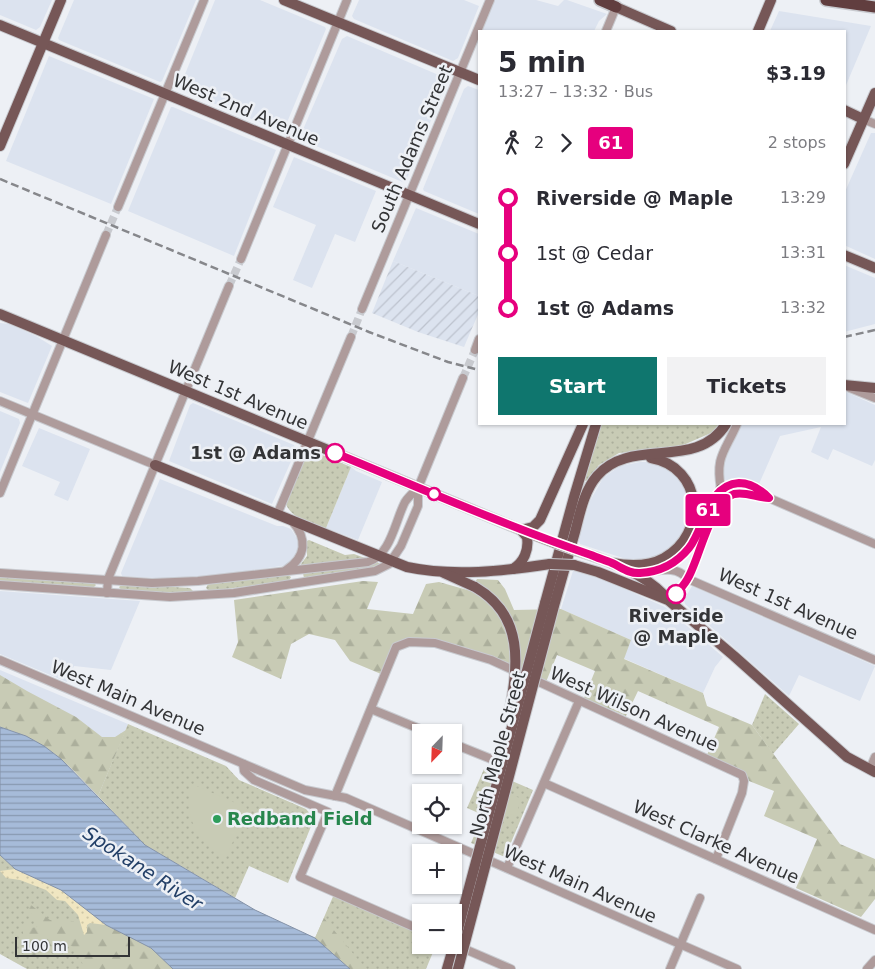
<!DOCTYPE html>
<meta charset="utf-8">
<style>
:root{--surface:#fff;--page:#f2f2f3;--text:#2b2b33;--muted:#7c7c81;--accent:#0f766e}
body{margin:0;font-family:"DejaVu Sans",sans-serif;background:var(--page);color:var(--text);height:100vh;display:flex;flex-direction:column;font-size:19px;white-space:nowrap}
*{box-sizing:border-box;margin:0}
p{font-size:16px;color:var(--muted)}
.icon{flex:none;width:28px;height:28px;fill:none;stroke:currentColor;stroke-width:2;stroke-linecap:round;stroke-linejoin:round}
.map{position:relative;flex:1;overflow:hidden}
.panel{position:absolute;left:478px;top:30px;width:368px;height:395px;display:flex;flex-direction:column;background:var(--surface);border-radius:0px;box-shadow:0 1px 4px #0004}
.panel>*{flex:none}
.badge{padding:0 10px;border-radius:4px;font-size:18px;line-height:32px}
.needle{width:32px;rotate:203deg}
.controls{position:absolute;left:412px;top:724px;display:grid;gap:10px}
.controls a{display:grid;place-items:center;width:50px;height:50px;border-radius:0px;background:var(--surface);box-shadow:0 1px 4px #0004;font-size:25px}
.scale{position:absolute;left:15px;bottom:12px;width:115px;box-sizing:border-box;padding-left:5px;border:2px solid #333436;border-top:0;font-size:14px;line-height:18px;white-space:nowrap;color:#333436;-webkit-text-stroke:4px #edf0f5;paint-order:stroke}
.map>.badge{position:absolute;translate:-50% -50%;box-shadow:0 0 0 2px #fff}
.legs{display:flex;align-items:center;gap:8px;height:55px;padding:0 20px;font-size:16px}
.legs p{margin-inline-start:auto}
.overview{display:flex;align-items:center;justify-content:space-between;height:85px;padding:0 20px}
h1{font-size:28px;font-weight:700;line-height:38px}
.button{display:flex;gap:10px;margin-top:auto;padding:10px 20px}
.button a{flex:1;height:58px;border-radius:0px;background:var(--accent);color:#fff;font-size:20px;font-weight:700;line-height:58px;text-align:center}
.button a+a{background:var(--page);color:var(--text)}
ul{padding:0 20px;list-style:none}
li{display:flex;align-items:center;gap:18px;height:55px;font-size:19px}
li i{display:grid;place-items:center;width:8px;height:100%;margin:0 6px;background:currentColor}
li i::after{content:'';width:12px;height:12px;margin:-6px;border:4px solid;border-radius:50%;background:var(--surface)}
li p{margin-inline-start:auto}
li:first-child i{background:linear-gradient(#0000 50%,currentColor 0)}
li:last-child i{background:linear-gradient(currentColor 50%,#0000 0)}
.map>svg:first-child{display:block}
</style>
<div class="map">
<svg width="875" height="969" viewBox="0 0 875 969">
<defs>
<pattern id="industrial-furrows" width="10" height="10" patternUnits="userSpaceOnUse" patternTransform="scale(1.25)"><rect width="10" height="10" fill="#dce3ef"/><path d="M-1 1l2-2M0 10L10 0M9 11l2-2" fill="none" stroke="#bdc3ce"/></pattern>
<pattern id="green-dots" width="8" height="8" patternUnits="userSpaceOnUse" patternTransform="scale(1.25)"><rect width="8" height="8" fill="#c8cbb5"/><path d="M2 2h.1M6 6h.1" fill="none" stroke="#acaf9c" stroke-width="1.8" stroke-linecap="round"/></pattern>
<pattern id="forest-firs" width="22" height="20" patternUnits="userSpaceOnUse" patternTransform="scale(1.25)"><rect width="22" height="20" fill="#c8cbb5"/><path d="M5 1l3.5 6h-7zM16 11l3.5 6h-7z" fill="#acaf9c"/></pattern>
<pattern id="sand-dots" width="8" height="8" patternUnits="userSpaceOnUse" patternTransform="scale(1.25)"><rect width="8" height="8" fill="#f0e6c1"/><path d="M2 2h.1M6 6h.1" fill="none" stroke="#cec6a6" stroke-width="1.8" stroke-linecap="round"/></pattern>
<pattern id="water-rules" width="6" height="5" patternUnits="userSpaceOnUse" patternTransform="scale(1.25)"><rect width="6" height="5" fill="#a6bbd9"/><path d="M0 2.5h6" fill="none" stroke="#8899b1"/></pattern>
</defs>
<rect width="100%" height="100%" fill="#edf0f5"/>
<g fill="#dce3ef">
<path d="M0,0H52L40,27L36,30L0,15Z"/>
<path d="M74,0H196L162,81L160,82L59,40L58,38Z"/>
<path d="M215,0H260L325,27L326,29L283,132L179,89Z"/>
<path d="M359,0H464L479,6L458,58L453,61L354,19L352,16Z"/>
<path d="M494,0H536L558,6L564,0H567L607,14L599,21L594,31H482Z"/>
<path d="M779,11L871,26L844,90V31H770Z"/>
<path d="M347,36L448,79L405,183L299,139L342,39Z"/>
<path d="M49,56L154,99L111,204L6,161Z"/>
<path d="M468,86L479,90V214L424,191L423,189L464,89Z"/>
<path d="M171,107H173L276,150L234,256L128,211Z"/>
<path d="M871,133H875V259L844,245V194Z"/>
<path d="M294,157L376,191L355,242L335,234L312,288L293,280L316,225L273,207Z"/>
<path d="M416,208L479,234V296L393,261Z"/>
<path d="M844,265L875,278V324L844,332Z"/>
<path d="M0,323L9,324L36,336L52,346L28,403L0,392Z"/>
<path d="M844,391L875,405V460L872,466L833,449L828,460L811,452L821,427L780,436L759,484L750,481L729,482L722,478L721,468L742,424H844Z"/>
<path d="M193,403L294,445L296,450L272,504L169,461L190,405Z"/>
<path d="M0,411L19,419L20,423L0,472Z"/>
<path d="M39,428L90,449L68,501L54,495L60,482L22,466Z"/>
<path d="M640,462H651L675,471L690,496L686,534L659,559L632,561L580,544L578,540L590,501L603,478L620,466Z"/>
<path d="M351,467L356,471L382,482L358,540L326,528Z"/>
<path d="M160,479L277,526H283L291,529L298,540L299,550L297,555L288,565L198,578H154L122,576L121,573Z"/>
<path d="M573,571L607,581L665,607L723,657L715,667L703,693L623,658L631,640L561,609Z"/>
<path d="M692,586L875,666L860,701L799,675L789,696L685,604L684,600Z"/>
<path d="M0,591L140,601L111,670L74,666L67,682L0,654Z"/>
<path d="M0,670L128,724L98,796L61,759L26,736L0,727Z"/>
</g>
<path fill="url(#industrial-furrows)" d="M393,261L479,296V312L464,347L418,332L372,313Z"/>
<g fill="url(#green-dots)">
<path d="M600,424H719L711,433L681,446L619,453L599,465L586,481L584,480Z"/>
<path d="M311,452H315L351,467L326,528C314,527 290,517 286,504L304,458Z"/>
<path d="M309,540L345,555L354,554L379,563V565L369,569L304,578L301,564L307,556V541Z"/>
<path d="M287,574L291,577L289,581L209,591L206,588L208,584Z"/>
<path d="M0,576L93,582L96,585L92,589L0,583Z"/>
<path d="M123,584L190,588L193,591L192,593L170,594L122,591L119,587Z"/>
<path d="M765,694L799,724L773,754L752,725Z"/>
<path d="M128,724L226,766L239,780L306,809L312,816V824L288,883L249,866L235,898L145,845L98,796Z"/>
<path d="M484,769L533,790L505,857L471,843L483,815L467,808Z"/>
<path d="M0,855L15,869L61,890L106,925L151,948L173,969H27L0,954Z"/>
<path d="M335,892L421,930V945H436L426,969H350L315,938Z"/>
</g>
<g fill="url(#forest-firs)">
<path d="M477,579L498,580L505,589L514,610L561,609L631,640L624,659L703,693L707,706L752,725L840,844L875,859V899L861,917L796,888L817,839L764,816L774,791L749,781L745,772L707,755L719,727L638,691L626,716L584,698L595,671L557,655L546,682L435,641L395,646L381,674L350,661L335,640L309,634L291,644L281,679L232,657L238,642L234,600L363,581L378,582L367,609L413,614L426,584L439,582L471,591Z"/>
<path d="M0,675L27,691L76,717L102,737H115L126,730L98,796C81,779 64,758 43,746C30,737 15,732 0,727Z"/>
<path d="M31,905L50,920L73,921L81,927L82,930L90,923L106,925L151,948L173,969H84C79,952 78,945 59,943C47,959 40,956 22,953L20,949L24,938L22,927L27,923L31,928L37,927L38,921L29,911V906Z"/>
<path d="M324,918L364,967L367,969H350L315,938Z"/>
</g>
<path fill="url(#sand-dots)" d="M15,869L61,890L106,925L90,923L87,925V932L84,935L78,915L65,901L57,900L46,890L20,880L6,878L0,871Z"/>
<g fill="#c8cbb5">
<path d="M192,784L247,808L226,858C199,843 181,816 192,784Z"/>
<path d="M485,789L521,798L516,816L481,806Z"/>
</g>
<path fill="url(#water-rules)" stroke="#8492a8" d="M0,727L26,736L44,746L61,759L145,845L255,910L315,938L350,969H173L151,948L106,925L61,890L15,869L0,855Z"/>
<g fill="none" stroke-linecap="round" stroke-linejoin="round">
<g stroke="#c8cacf" stroke-width="8" stroke-dasharray="8 4" stroke-linecap="butt">
<path d="M106,235L118,207"/>
<path d="M229,286L241,259"/>
<path d="M351,337L362,309"/>
<path d="M463,378L475,350"/>
</g>
<defs>
<g id="minor">
<path d="M606,31L616,7"/>
<path d="M863,119L875,124"/>
<path d="M118,207L204,0"/>
<path d="M241,259L347,0"/>
<path d="M362,309L490,0"/>
<path d="M475,350L479,339"/>
<path d="M850,388L875,398"/>
<path d="M0,401L155,465"/>
<path d="M721,489C715,456 725,452 737,424"/>
<path d="M0,493L106,235"/>
<path d="M277,515L351,337"/>
<path d="M663,569C675,562 686,554 694,541C706,520 710,486 738,483C750,482 761,489 769,498L875,544"/>
<path d="M286,570C306,557 308,539 292,521"/>
<path d="M0,573L152,583L198,581L368,562C391,555 395,521 405,502C408,497 414,492 418,488"/>
<path d="M635,573C654,574 673,562 688,579L875,660"/>
<path d="M0,585L170,597L234,593L375,571L389,564L401,546L418,506V488L463,378"/>
<path d="M107,593L108,579L229,286"/>
<path d="M668,600C676,594 684,586 689,577C699,556 711,501 735,494C746,491 757,498 769,498"/>
<path d="M0,660L305,790L346,798L737,969"/>
<path d="M371,709L427,732"/>
<path d="M454,744L496,761"/>
<path d="M243,764L244,771L254,780L328,812L300,877L421,930"/>
<path d="M870,769L875,757"/>
<path d="M544,783L875,930"/>
<path d="M335,796L396,647L409,642L435,643L491,660L742,775L744,781L742,793L716,859"/>
<path d="M507,868L579,701"/>
<path d="M460,947L511,969"/>
<path d="M670,969L700,898"/>
<path d="M867,969L875,960"/>
</g>
<g id="major">
<path d="M284,0L479,80"/>
<path d="M616,7L671,31"/>
<path d="M0,25L479,224"/>
<path d="M758,31L771,0"/>
<path d="M844,110L863,119"/>
<path d="M0,146L61,0"/>
<path d="M844,164L875,93"/>
<path d="M844,255L875,268"/>
<path d="M0,314L521,530L555,543"/>
<path d="M844,385L875,388"/>
<path d="M155,465L407,567C454,577 503,571 550,564"/>
<path d="M717,509L721,489"/>
<path d="M521,530L533,527L540,520L583,424"/>
<path d="M578,551C608,561 642,572 664,595"/>
<path d="M612,563C629,566 648,567 664,558C708,534 703,467 651,458"/>
<path d="M574,565L598,572L668,600L734,656L847,757L875,772"/>
<path d="M513,569C524,562 529,550 527,537L521,530"/>
<path d="M444,573L475,587"/>
<path d="M545,603L574,497L596,424"/>
<path d="M554,606C561,581 568,557 575,532C580,513 584,491 597,476C631,436 696,472 726,424"/>
<path d="M447,969L454,945"/>
</g>
<g id="highway">
<path d="M600,0L616,7"/>
<path d="M826,0L875,7"/>
</g>
</defs>
<use href="#minor" stroke="#c8cacf" stroke-width="10"/>
<use href="#major" stroke="#c8cacf" stroke-width="12"/>
<use href="#highway" stroke="#c8cacf" stroke-width="14"/>
<use href="#minor" stroke="#ae9b9b" stroke-width="8"/>
<use href="#major" stroke="#765757" stroke-width="10"/>
<use href="#highway" stroke="#613e3f" stroke-width="11"/>
<g stroke="#86878b" stroke-width="2.5" stroke-dasharray="8 4" stroke-linecap="butt">
<path d="M0,179L369,332L448,362L479,370"/>
<path d="M844,337L875,330"/>
</g>
<defs>
<g id="major-bridge">
<path d="M555,543L578,551"/>
<path d="M550,564L574,565"/>
<path d="M475,587C525,616 518,665 509,715"/>
<path d="M454,944L545,603"/>
<path d="M458,969L554,606"/>
</g>
</defs>
<use href="#major-bridge" stroke="#c8cacf" stroke-width="12" stroke-linecap="butt"/>
<use href="#major-bridge" stroke="#765757" stroke-width="10"/>
</g>
<g fill="none" stroke-linecap="round" stroke-linejoin="round">
<defs>
<path id="line-1" d="M335,453C420,488 504,525 591,555C598,558 605,560 612,563C621,567 629,574 640,573C660,572 676,564 689,548C705,528 707,485 739,483C751,483 761,490 769,498C757,498 746,491 734,494C710,502 700,557 688,578C685,584 680,589 676,594"/>
</defs>
<use href="#line-1" stroke="#fff" stroke-width="11"/>
<use href="#line-1" stroke="#e6007e" stroke-width="8"/>
</g>
<g fill="#fff" stroke="#e6007e" stroke-width="2.5">
<circle cx="335" cy="453" r="9"/>
<circle cx="434" cy="494" r="6"/>
<circle cx="676" cy="594" r="9"/>
</g>
<circle fill="#2e9e5b" stroke="#edf0f5" stroke-width="2" cx="217" cy="819" r="5"/>
<g text-anchor="middle" stroke-width="5" stroke-linejoin="round" paint-order="stroke">
<g font-size="18" fill="#333436" stroke="#edf0f5">
<text transform="translate(246 110) rotate(23)" y="6">West 2nd Avenue</text>
<text transform="translate(412 149) rotate(-67)" y="6">South Adams Street</text>
<text transform="translate(238 395) rotate(23)" y="6">West 1st Avenue</text>
<text transform="translate(788 604) rotate(24)" y="6">West 1st Avenue</text>
<text transform="translate(128 698) rotate(23)" y="6">West Main Avenue</text>
<text transform="translate(634 709) rotate(24)" y="6">West Wilson Avenue</text>
<text transform="translate(498 754) rotate(-75)" y="6">North Maple Street</text>
<text transform="translate(716 842) rotate(24)" y="6">West Clarke Avenue</text>
<text transform="translate(580 884) rotate(24)" y="6">West Main Avenue</text>
</g>
<g font-size="18" font-weight="bold" fill="#333436" stroke="#edf0f5" text-anchor="end">
<text x="321" y="459">1st @ Adams</text>
<text x="676" y="622" text-anchor="middle">Riverside<tspan x="676" dy="21">@ Maple</tspan></text>
</g>
<g font-size="18" font-weight="bold" fill="#27864d" stroke="#edf0f5" text-anchor="start">
<text x="227" y="825">Redband Field</text>
</g>
<g font-size="19" font-style="italic" fill="#223f67" stroke="#edf0f5">
<text transform="translate(143 868) rotate(33)" y="7">Spokane River</text>
</g>
</g>
</svg>
<div class="controls">
<a><svg class="needle" viewBox="-14 -14 28 28"><path d="M0-13l5 13h-10z" fill="#e53935"/><path d="M0 13l5-13h-10z" fill="#7c7c81"/></svg></a>
<a><svg class="icon" aria-label="locate" viewBox="0 0 24 24"><circle cx="12" cy="12" r="6"/><path d="M12 2v4M12 18v4M2 12h4M18 12h4"/></svg></a>
<a>+</a>
<a>−</a>
</div>
<div class="scale">100 m</div>
<b class="badge" style="left:708px;top:510px;background:#e6007e;color:#fff">61</b>
<section class="panel">
<div class="overview"><div><h1>5 min</h1><p>13:27 – 13:32 · Bus</p></div><b>$3.19</b></div>
<div class="legs"><svg class="icon" aria-label="walk" viewBox="0 0 24 24"><circle cx="13" cy="4" r="2"/><path d="M13 8l-2 6 4 7M11 14l-3 7M7 12l3-4h3l4 4"/></svg>2<svg class="icon" aria-label="forward" viewBox="0 0 24 24"><path d="M9 5l7 7-7 7"/></svg><b class="badge" style="background:#e6007e;color:#fff">61</b><p>2 stops</p></div>
<ul>
<li><i style="color:#e6007e"></i><b>Riverside @ Maple</b><p>13:29</p></li>
<li><i style="color:#e6007e"></i><span>1st @ Cedar</span><p>13:31</p></li>
<li><i style="color:#e6007e"></i><b>1st @ Adams</b><p>13:32</p></li>
</ul>
<div class="button"><a>Start</a><a>Tickets</a></div>
</section>
</div>
